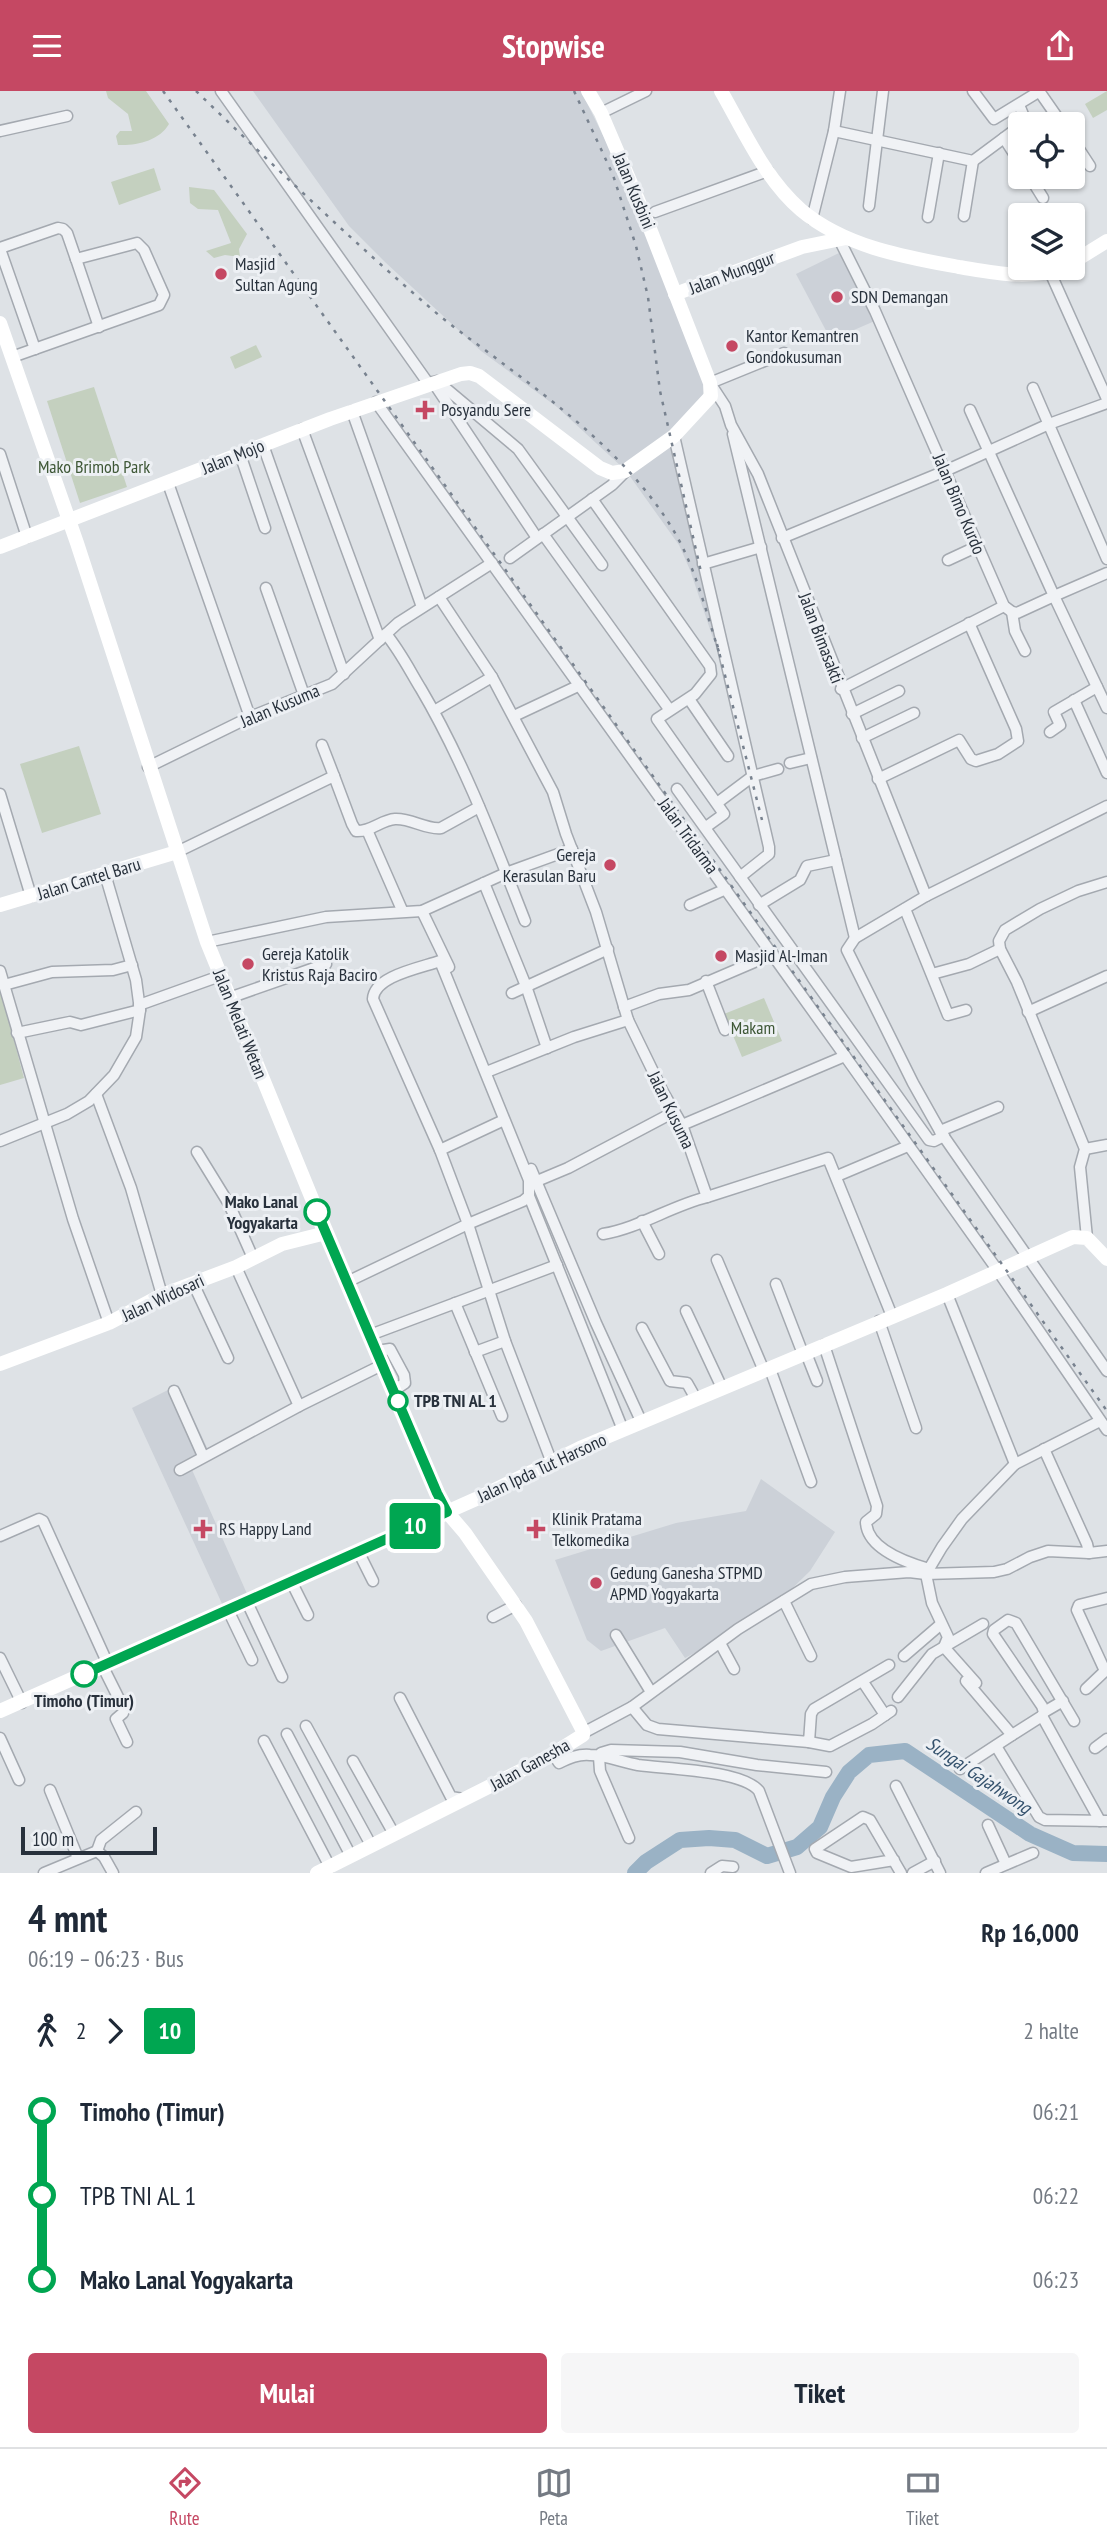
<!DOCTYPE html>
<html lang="id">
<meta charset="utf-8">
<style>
:root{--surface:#fff;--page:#f6f6f7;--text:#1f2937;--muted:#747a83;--line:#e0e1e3;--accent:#c54863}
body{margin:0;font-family:"PT Sans Narrow",sans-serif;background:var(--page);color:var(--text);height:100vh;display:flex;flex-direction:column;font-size:26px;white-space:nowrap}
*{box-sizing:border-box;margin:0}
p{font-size:23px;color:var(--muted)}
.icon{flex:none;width:38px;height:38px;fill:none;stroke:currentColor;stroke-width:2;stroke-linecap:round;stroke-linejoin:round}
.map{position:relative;height:1782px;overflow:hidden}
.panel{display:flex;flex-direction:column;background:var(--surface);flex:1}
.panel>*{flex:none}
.badge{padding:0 14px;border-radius:5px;font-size:24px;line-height:46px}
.tools{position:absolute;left:1008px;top:21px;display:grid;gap:14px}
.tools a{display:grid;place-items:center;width:77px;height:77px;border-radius:7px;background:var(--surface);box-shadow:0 2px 5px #0004;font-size:35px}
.scale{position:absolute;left:21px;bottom:18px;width:136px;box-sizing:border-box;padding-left:7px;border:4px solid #28313c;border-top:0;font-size:19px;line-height:24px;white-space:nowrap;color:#28313c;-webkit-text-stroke:5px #edf0f4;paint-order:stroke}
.map>.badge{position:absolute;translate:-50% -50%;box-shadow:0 0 0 4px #fff}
.legs{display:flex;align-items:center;gap:10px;height:77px;padding:0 28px;font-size:23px}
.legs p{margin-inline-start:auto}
.summary{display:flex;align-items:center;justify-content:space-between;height:119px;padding:0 28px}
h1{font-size:38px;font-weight:700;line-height:52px}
.cta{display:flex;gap:14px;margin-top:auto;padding:14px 28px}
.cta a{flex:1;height:80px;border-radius:7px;background:var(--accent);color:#fff;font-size:28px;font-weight:700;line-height:80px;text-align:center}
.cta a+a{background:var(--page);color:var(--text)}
ul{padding:0 28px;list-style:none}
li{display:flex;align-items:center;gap:24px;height:84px;font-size:26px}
li i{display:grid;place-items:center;width:10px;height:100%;margin:0 9px;background:currentColor}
li i::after{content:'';width:18px;height:18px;margin:-9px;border:5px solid;border-radius:50%;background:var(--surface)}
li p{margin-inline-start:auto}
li:first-child i{background:linear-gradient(#0000 50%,currentColor 0)}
li:last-child i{background:linear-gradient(currentColor 50%,#0000 0)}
header{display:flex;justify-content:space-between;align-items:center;height:91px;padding:0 28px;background:var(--accent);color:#fff;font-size:32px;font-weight:700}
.tabs{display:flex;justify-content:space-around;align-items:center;height:98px;border-top:2px solid var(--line);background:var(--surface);font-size:19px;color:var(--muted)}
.tabs a{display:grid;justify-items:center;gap:4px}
.tabs .on{color:var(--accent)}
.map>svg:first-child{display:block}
</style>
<header><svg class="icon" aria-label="menu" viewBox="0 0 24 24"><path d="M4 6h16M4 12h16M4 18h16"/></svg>Stopwise<svg class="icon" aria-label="share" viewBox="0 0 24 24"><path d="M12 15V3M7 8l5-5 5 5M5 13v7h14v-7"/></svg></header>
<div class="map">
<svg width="1107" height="1782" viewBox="0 0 1107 1782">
<rect width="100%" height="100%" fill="#dee2e6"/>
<g fill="#ccd1d8">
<path d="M253,0H581L641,121L703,291V306L676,336L622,376L557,316L481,260L385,171L349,135Z"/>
<path d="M843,160L877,229L831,249L796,183Z"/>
<path d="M672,352L721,561L718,562L690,479L679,454L629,384Z"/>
<path d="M178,1294L209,1361L189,1372L248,1505L224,1517L132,1317Z"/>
<path d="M761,1388L835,1441L810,1480L764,1525L685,1567L665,1537L601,1560L587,1549L555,1469L676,1432L746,1420Z"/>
</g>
<g fill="#c4d0bf">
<path d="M106,0H146L169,33C159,50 136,55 118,54L116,45L120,40H132L128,23L108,7Z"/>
<path d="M1107,0V19L1093,27L1085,13Z"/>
<path d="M154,77L161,99L119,114L111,91Z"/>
<path d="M189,96L214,99L247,143L239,158L240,166L225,164L214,167L206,160L231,152L218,119L198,118L190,112Z"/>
<path d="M256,254L262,266L235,278L230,266Z"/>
<path d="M94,296L127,396L80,412L47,310Z"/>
<path d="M79,655L101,723L42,742L20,673Z"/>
<path d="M0,897L24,987L0,994Z"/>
<path d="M764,907L782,950L742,966L724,923Z"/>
</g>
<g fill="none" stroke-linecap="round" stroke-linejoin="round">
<path stroke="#9ab2c5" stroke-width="16" d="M635,1782L646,1771L680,1749L709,1747L735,1749L767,1765L797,1756L820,1736L833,1706L849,1681L869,1664L905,1660L1030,1743L1073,1762L1107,1763"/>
<defs>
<g id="street">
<path d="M221,0L428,292"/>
<path d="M973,0L994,28L1040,0"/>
<path d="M1039,0L1062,33"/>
<path d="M1019,14L1024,26L1022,33"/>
<path d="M601,22L646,0"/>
<path d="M1020,35L1004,47L1020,72"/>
<path d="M0,40L67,25"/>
<path d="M834,40L973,70L1004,47"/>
<path d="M1073,49L1090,75"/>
<path d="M1030,86L1043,107"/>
<path d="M869,115L883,0"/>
<path d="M655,121L768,80"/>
<path d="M964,125L973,70"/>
<path d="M928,126L939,62"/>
<path d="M812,128L834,40L840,0"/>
<path d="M839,148L875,220L1004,515L1012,521L1017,522L1054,505L1107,617"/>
<path d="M0,157L58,137L63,138L67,142L76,168L137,152L144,159L164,204L159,214L12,266"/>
<path d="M0,158L35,258"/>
<path d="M76,168L99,236"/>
<path d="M1050,181L1107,308"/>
<path d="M784,262L710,292L725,315L731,334L758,383L926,805"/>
<path d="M437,290L518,358L602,474"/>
<path d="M433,291L537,447"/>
<path d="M1033,297L1107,468"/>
<path d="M376,311L845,965L998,1180L1107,1339"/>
<path d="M970,319L1054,505L1107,482"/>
<path d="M352,320L422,516"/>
<path d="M302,338L380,549"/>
<path d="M733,343L855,847"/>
<path d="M674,345L769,756V763L740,786"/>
<path d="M263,354L344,583"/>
<path d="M0,363L27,446"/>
<path d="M240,363L265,437"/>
<path d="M168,392L250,626"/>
<path d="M592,408L710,575L711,583L695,603L657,628L724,723L706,736"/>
<path d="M543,443L669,618"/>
<path d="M782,447L945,380L1049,333L1107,312"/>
<path d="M510,467L612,394L625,381"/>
<path d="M948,469L976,456"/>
<path d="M703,473L761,456"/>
<path d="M266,497L304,604"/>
<path d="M439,506L492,586"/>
<path d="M1012,521L1015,540L1025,560"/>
<path d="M386,543L398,532L492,472"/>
<path d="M841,598L1004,515"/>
<path d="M689,608L728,665"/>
<path d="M1074,609L1107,682"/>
<path d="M434,620L492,586L553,701L566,743L596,821L628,929L663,1001L682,1034L707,1106L828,1067L892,1225"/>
<path d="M852,623L899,600"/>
<path d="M514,625L580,594"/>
<path d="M1050,641L1060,634L1054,621L1097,596"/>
<path d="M862,647L914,622"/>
<path d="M322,654L334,685"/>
<path d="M790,672L811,667"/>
<path d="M148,676L250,626L332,593L386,543C400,560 410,580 421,598C464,671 494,751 525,830"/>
<path d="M878,688L959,649L971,668L976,670L998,663L1018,650L1016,638L969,532"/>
<path d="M677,698L929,1049L934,1050L944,1045"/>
<path d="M0,703L31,805"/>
<path d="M717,712L753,685L778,678"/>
<path d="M1107,715L926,805L855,847L847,859L913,992L940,1040L1107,1280"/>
<path d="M367,739L402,819"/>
<path d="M177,761L334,685L352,733L356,740C371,741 381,729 395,728C411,727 426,739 441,737L479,716"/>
<path d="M484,792L526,895L547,957"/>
<path d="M690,814L726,798"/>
<path d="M759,814L800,789L807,775L836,769"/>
<path d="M905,818L948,924L966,919"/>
<path d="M422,820L449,876"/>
<path d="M207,851L326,826L422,820L506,782L572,758"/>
<path d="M0,880L73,1128L109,1232"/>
<path d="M932,883L969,873L1000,858"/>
<path d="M706,890L725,939"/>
<path d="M4,894L52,881L113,879L132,874"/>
<path d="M512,902L608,858"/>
<path d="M229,907L326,873"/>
<path d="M139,914L220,885"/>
<path d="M624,916L659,903L689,899L773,863"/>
<path d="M1028,921L1107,885"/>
<path d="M17,942L70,931L81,934L140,919"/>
<path d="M489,980L574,946L628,929"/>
<path d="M96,1003L131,1097L162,1204"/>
<path d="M682,1034L845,965"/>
<path d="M940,1040L998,1016"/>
<path d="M0,1050L67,1023L89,1010L114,984L136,946L140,919L136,889L105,783"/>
<path d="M1085,1058L1107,1054"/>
<path d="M440,1059L504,1029"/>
<path d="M197,1061L229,1113L253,1167"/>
<path d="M531,1078L596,1232L641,1330"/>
<path d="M837,1085L908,1055"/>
<path d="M537,1090L568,1077L674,1021"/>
<path d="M529,1105L623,1339"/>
<path d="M642,1130L659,1163"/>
<path d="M603,1143C639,1137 671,1115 707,1106"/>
<path d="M1087,1147L1080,1076L1085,1058L1017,891L1000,858L999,850L1005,839L1040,818L1078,800L1107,791"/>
<path d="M717,1169L764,1280"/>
<path d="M236,1176L299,1315"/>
<path d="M347,1191L468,1133L523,1110L529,1105V1089L440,870C420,877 374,885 373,908L440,1059L468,1133L505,1250L552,1372"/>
<path d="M193,1192L228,1267"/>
<path d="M776,1193L803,1263"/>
<path d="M947,1203L1015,1373"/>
<path d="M455,1212L502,1325"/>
<path d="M686,1220L722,1297"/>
<path d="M879,1230L916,1337"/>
<path d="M642,1237L670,1290L687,1292L696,1308"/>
<path d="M370,1244L557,1174"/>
<path d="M824,1254L877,1415L876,1423L866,1431C867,1458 908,1472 929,1478"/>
<path d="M377,1260L390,1258L404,1284L405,1292L393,1300"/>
<path d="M475,1261L505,1250"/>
<path d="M806,1262L817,1290"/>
<path d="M770,1278L811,1391"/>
<path d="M174,1300L203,1365"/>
<path d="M1044,1358L1087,1453L1089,1462"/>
<path d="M180,1379L299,1315L382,1274"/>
<path d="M0,1445L39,1428L43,1430L107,1571"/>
<path d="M358,1460L373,1490"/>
<path d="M291,1490L308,1524"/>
<path d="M784,1510L811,1565"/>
<path d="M247,1511L282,1586"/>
<path d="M228,1519L252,1569"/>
<path d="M493,1526L516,1514"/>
<path d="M616,1544L651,1601"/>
<path d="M720,1552L734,1578"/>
<path d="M944,1556L948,1546L932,1512L926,1483L942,1456L962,1428L1015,1373L1100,1330"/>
<path d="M944,1556L976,1592"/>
<path d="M904,1565L940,1534"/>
<path d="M0,1567L22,1612"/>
<path d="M102,1574L124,1618L123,1622L116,1628L127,1651"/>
<path d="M1105,1580L1077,1519L1079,1514L1107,1507"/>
<path d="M966,1590L1012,1644L1042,1625"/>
<path d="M863,1591L885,1624"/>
<path d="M1086,1598L1107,1578"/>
<path d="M898,1606L932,1563L983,1533"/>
<path d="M400,1607L451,1706L463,1708"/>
<path d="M632,1616L647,1634L658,1638L809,1651L811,1623L814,1618L889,1574"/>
<path d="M1044,1621L1063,1610"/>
<path d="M1074,1630L1016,1532L1008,1529L994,1539L993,1543L1042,1615L1044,1621L1042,1625L1100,1730"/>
<path d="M306,1635L371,1754"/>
<path d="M583,1642L632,1616L738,1538L811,1493L845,1486L909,1481L926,1483L994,1481L1007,1478L1030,1466L1048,1460L1089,1462L1107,1460"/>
<path d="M287,1643L351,1765"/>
<path d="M0,1647L19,1689"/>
<path d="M264,1650L330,1776"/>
<path d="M809,1651L830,1655L872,1633L891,1620"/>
<path d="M996,1655L1039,1726L1045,1729L1107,1730"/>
<path d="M1095,1657L1107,1648"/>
<path d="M553,1663L559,1672C569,1667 578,1663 590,1664C605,1664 622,1671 638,1674C666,1678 742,1679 759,1700L790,1782"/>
<path d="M599,1666L601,1662L611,1659L680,1661L757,1674L826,1681"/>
<path d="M599,1666L600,1680L629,1747"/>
<path d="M353,1670L394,1743"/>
<path d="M960,1678L1012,1644"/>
<path d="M896,1695L940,1782"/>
<path d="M50,1699L78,1767"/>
<path d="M988,1734L1006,1773"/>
<path d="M97,1760L101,1749L136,1721"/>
<path d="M97,1760L104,1766L113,1782"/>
<path d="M894,1769L851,1776L817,1762L815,1758L863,1726L870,1729L901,1782"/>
<path d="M44,1782L97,1760"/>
<path d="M711,1782L722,1775L733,1776"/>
<path d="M913,1782L935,1770"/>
<path d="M986,1782L1033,1762"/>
</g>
</defs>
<use href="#street" stroke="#a4a9b0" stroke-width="13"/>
<use href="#street" stroke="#f0f2f5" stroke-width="10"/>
<g stroke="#fff" stroke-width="14">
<path d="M721,0C744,40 765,88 801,119C845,156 905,166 959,176C990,181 1030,190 1059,177"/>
<path d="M1073,171L1107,150"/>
<path d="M675,203L802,156L846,147"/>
<path d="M0,232L77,452L207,851L326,1142L437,1402L447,1421L465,1442L526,1530L583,1640V1644L548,1666L317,1782"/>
<path d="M0,456L330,328L461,283L470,282L479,285L600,377L612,382L625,380L674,345L711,305L710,292L645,125L601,22L588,0"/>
<path d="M0,814L177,761"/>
<path d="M0,1273L109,1232L162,1204L236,1176L282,1153L326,1142"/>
<path d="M0,1620L476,1408L580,1357L947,1203L1073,1146L1087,1147L1107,1168"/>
</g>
<g stroke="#78828f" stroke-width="2.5" stroke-dasharray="3.5 7" stroke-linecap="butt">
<path d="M163,0L1107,1320"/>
<path d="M196,0C274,75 352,150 434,220C454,237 476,252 497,268C562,317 633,370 675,442C696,478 706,521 719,561"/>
<path d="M574,0L613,84L636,155L648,206L660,300L701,481"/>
<path d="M717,553L762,729"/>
</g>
</g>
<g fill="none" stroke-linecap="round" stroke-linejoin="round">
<defs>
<path id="line-1" d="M84,1583L447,1421L437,1402L317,1121"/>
</defs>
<use href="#line-1" stroke="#fff" stroke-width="16"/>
<use href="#line-1" stroke="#00a651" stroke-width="10"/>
</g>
<g fill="#c54863" stroke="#edf0f4" stroke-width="2.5">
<circle cx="221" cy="183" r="7"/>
<circle cx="837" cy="206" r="7"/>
<circle cx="732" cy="255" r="7"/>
<path d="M421.5 308.5h7v7h7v7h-7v7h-7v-7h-7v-7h7z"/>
<circle cx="610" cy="774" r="7"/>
<circle cx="721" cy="865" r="7"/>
<circle cx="248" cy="873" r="7"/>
<path d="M199.5 1427.5h7v7h7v7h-7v7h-7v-7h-7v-7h7z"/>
<path d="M532.5 1427.5h7v7h7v7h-7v7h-7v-7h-7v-7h7z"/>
<circle cx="596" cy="1492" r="7"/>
</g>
<g fill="#fff" stroke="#00a651" stroke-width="3.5">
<circle cx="317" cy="1121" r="12"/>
<circle cx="398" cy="1310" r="9"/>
<circle cx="84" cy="1583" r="12"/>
</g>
<g text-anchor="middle" stroke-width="6" stroke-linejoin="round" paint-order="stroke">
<g font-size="18" fill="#28313c" stroke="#edf0f4">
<text transform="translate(634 100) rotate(67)" y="6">Jalan Kusbini</text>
<text transform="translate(732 182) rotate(-21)" y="6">Jalan Munggur</text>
<text transform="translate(233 366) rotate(-22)" y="6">Jalan Mojo</text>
<text transform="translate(959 413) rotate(67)" y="6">Jalan Bimo Kurdo</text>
<text transform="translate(821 547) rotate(69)" y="6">Jalan Bimasakti</text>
<text transform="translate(280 615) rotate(-23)" y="6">Jalan Kusuma</text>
<text transform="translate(688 745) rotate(54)" y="6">Jalan Tridarma</text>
<text transform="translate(89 788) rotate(-17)" y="6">Jalan Cantel Baru</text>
<text transform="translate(240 933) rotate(68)" y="6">Jalan Melati Wetan</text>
<text transform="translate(671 1019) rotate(64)" y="6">Jalan Kusuma</text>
<text transform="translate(163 1207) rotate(-25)" y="6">Jalan Widosari</text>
<text transform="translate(542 1377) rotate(-25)" y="6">Jalan Ipda Tut Harsono</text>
<text transform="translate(530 1674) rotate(-29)" y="6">Jalan Ganesha</text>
</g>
<g font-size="18" fill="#28313c" stroke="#edf0f4" text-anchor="start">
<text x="235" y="179">Masjid<tspan x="235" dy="21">Sultan Agung</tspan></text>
<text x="851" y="212">SDN Demangan</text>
<text x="746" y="251">Kantor Kemantren<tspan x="746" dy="21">Gondokusuman</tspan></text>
<text x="441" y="325">Posyandu Sere</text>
<text x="596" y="770" text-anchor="end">Gereja<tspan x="596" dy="21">Kerasulan Baru</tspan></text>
<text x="262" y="869">Gereja Katolik<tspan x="262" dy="21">Kristus Raja Baciro</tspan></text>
<text x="735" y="871">Masjid Al-Iman</text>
<text x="552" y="1434">Klinik Pratama<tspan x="552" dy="21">Telkomedika</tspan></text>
<text x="219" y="1444">RS Happy Land</text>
<text x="610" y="1488">Gedung Ganesha STPMD<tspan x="610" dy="21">APMD Yogyakarta</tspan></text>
</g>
<g font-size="18" fill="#3e5736" stroke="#edf0f4">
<text x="94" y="382">Mako Brimob Park</text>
<text x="753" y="943">Makam</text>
</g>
<g font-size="18" font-weight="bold" fill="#28313c" stroke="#edf0f4" text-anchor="end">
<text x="298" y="1117">Mako Lanal<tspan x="298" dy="21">Yogyakarta</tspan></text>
<text x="414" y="1316" text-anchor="start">TPB TNI AL 1</text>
<text x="84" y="1616" text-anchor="middle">Timoho (Timur)</text>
</g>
<g font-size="19" font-style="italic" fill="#35526d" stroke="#edf0f4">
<text transform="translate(979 1684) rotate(34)" y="7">Sungai Gajahwong</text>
</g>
</g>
</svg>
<div class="tools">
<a><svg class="icon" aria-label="locate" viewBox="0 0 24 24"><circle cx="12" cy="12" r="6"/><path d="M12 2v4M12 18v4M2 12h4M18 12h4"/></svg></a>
<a><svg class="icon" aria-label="layers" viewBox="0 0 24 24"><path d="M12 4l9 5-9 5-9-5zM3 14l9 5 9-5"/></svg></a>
</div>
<div class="scale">100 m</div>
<b class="badge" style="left:415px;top:1435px;background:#00a651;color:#fff">10</b>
</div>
<section class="panel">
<div class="summary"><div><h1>4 mnt</h1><p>06:19 – 06:23 · Bus</p></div><b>Rp 16,000</b></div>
<div class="legs"><svg class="icon" aria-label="walk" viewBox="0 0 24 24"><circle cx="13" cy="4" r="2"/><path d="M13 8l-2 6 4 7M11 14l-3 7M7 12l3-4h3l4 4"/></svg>2<svg class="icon" aria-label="forward" viewBox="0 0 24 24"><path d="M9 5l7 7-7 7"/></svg><b class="badge" style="background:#00a651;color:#fff">10</b><p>2 halte</p></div>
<ul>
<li><i style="color:#00a651"></i><b>Timoho (Timur)</b><p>06:21</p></li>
<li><i style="color:#00a651"></i><span>TPB TNI AL 1</span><p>06:22</p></li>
<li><i style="color:#00a651"></i><b>Mako Lanal Yogyakarta</b><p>06:23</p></li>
</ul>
<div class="cta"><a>Mulai</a><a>Tiket</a></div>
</section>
<nav class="tabs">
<a class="on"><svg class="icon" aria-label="directions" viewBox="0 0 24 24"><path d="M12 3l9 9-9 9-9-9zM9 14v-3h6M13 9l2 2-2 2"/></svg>Rute</a>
<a><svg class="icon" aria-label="map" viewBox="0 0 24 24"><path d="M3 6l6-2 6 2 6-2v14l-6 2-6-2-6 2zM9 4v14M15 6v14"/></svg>Peta</a>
<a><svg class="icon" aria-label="tickets" viewBox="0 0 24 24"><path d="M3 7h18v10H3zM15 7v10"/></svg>Tiket</a>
</nav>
